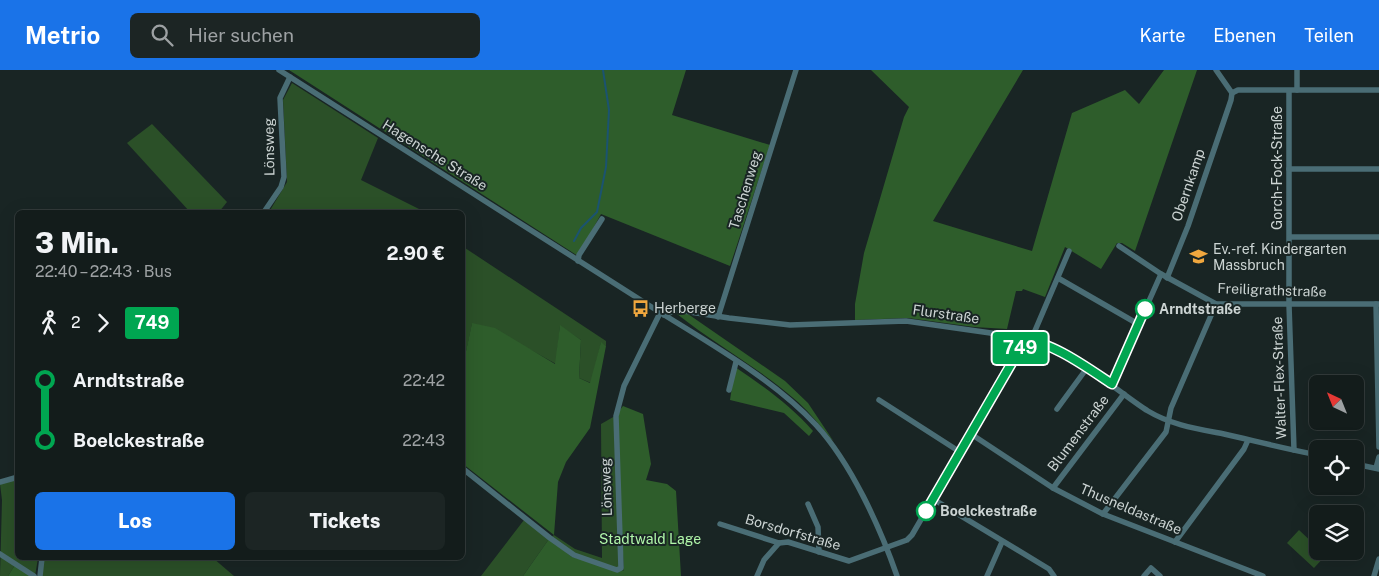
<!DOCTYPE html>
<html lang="de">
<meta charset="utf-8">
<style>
:root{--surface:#131c1b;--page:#1c2524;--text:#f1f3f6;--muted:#9da1a3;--line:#323a3a;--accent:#1a73e8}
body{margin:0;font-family:"Public Sans",sans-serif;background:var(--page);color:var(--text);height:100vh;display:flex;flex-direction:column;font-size:19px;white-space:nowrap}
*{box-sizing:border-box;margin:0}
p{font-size:16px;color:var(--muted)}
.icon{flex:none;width:28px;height:28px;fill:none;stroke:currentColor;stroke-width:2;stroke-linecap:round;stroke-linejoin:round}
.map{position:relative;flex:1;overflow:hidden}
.side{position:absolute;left:15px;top:140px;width:450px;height:350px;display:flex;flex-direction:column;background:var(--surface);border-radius:8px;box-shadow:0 5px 20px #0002,0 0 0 1px var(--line)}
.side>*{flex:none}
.badge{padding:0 10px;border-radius:4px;font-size:18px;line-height:32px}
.needle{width:32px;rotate:317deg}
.controls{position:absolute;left:1309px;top:305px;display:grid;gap:10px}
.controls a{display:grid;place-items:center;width:55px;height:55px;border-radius:8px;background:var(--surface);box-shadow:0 5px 20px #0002,0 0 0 1px var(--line);font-size:25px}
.map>.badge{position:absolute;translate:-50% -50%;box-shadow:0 0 0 2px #fff}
.legs{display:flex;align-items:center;gap:8px;height:55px;padding:0 20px;font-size:16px}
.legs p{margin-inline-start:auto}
.headline{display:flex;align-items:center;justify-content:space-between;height:85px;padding:0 20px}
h1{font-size:28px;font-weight:800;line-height:38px}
.button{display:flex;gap:10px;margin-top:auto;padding:10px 20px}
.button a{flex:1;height:58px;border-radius:8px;background:var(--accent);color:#fff;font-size:20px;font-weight:800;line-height:58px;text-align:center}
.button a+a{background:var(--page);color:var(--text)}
ul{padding:0 20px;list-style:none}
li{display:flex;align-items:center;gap:18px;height:60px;font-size:19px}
li i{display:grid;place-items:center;width:8px;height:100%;margin:0 6px;background:currentColor}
li i::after{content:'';width:12px;height:12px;margin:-6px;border:4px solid;border-radius:50%;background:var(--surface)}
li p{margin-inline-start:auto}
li:first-child i{background:linear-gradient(#0000 50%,currentColor 0)}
li:last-child i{background:linear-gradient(currentColor 50%,#0000 0)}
header{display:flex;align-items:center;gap:30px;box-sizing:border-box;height:70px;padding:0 25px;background:var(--accent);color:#fff}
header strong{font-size:24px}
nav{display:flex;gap:28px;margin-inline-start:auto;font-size:18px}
.search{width:350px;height:45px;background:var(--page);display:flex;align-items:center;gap:12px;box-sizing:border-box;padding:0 18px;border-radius:8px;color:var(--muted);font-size:19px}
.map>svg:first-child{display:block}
</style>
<header>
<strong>Metrio</strong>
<div class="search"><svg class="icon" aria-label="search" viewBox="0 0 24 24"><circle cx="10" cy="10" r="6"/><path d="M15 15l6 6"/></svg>Hier suchen</div>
<nav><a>Karte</a><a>Ebenen</a><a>Teilen</a></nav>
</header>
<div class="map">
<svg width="1379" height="506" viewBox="0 0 1379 506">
<rect width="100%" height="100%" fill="#192524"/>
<g fill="#2b5028">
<path d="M292,13L378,68L361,110L425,142H269L287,112L283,30Z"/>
<path d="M152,54L227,132L219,142H190L127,73Z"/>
<path d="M462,176L606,271V276L601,273L591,313L579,308L581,270L560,256L556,294L531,280L472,254L465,287H463Z"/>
<path d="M615,346L624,501L572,487L549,469L523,506H481L524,450L549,469L554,465L575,479L602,488L601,354Z"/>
<path d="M17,409L18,488H38L35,506L15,495L8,506H0L2,430L0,414Z"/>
<path d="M1299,460L1317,477L1318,481H1322L1326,485L1314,498L1287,473Z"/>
<path d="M41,488H213L234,506H42Z"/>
</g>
<g fill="#2e5d2b">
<path d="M289,0H686L672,45L770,75L730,196L601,144L578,186Z"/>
<path d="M871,0H1023L933,151L1032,181L1072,43L1125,20L1139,34L1164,0H1197L1135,181L1122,173H1117L1101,199L1065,177L1045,227L1023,219L1022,221H1016L1007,259L974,257L908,248L855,250V234L864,183L904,47L909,37Z"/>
<path d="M677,244H688L785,311L808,333L834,372C822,358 811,344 798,332C761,299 716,275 677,244Z"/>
<path d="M472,253L495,258L555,294L560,255L581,270L579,308L590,313L601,272L606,276L590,358L566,392L558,412L554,465L463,394V287L465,286Z"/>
<path d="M735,297C763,316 790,335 813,361L809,366L784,343L730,330Z"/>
<path d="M623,336L643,344L651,394L646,410L667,414L676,421L681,506H523L549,469L572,487L624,501L615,346Z"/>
<path d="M15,495L32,506H8Z"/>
</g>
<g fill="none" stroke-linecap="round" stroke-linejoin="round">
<path stroke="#1b5370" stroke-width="2" d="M574,171L581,158L597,142L606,97L609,40L603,0"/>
<g stroke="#4a6d75" stroke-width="5.5">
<path d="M279,0C399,77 519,152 639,229C696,266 770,305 816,355C851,393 880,457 897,506"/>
<path d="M1297,20V0"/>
<path d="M1289,21V235L1294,380"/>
<path d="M1232,23L1238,20H1379"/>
<path d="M1289,99H1379"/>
<path d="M264,142L281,117L284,107L280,28L290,7"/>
<path d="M1290,167H1379"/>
<path d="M1119,176L1161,204L1216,234H1379"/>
<path d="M578,191L579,185L602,149"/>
<path d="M1058,208L1138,254"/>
<path d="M1167,208L1188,156L1231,30L1232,23L1216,0"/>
<path d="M1376,234L1379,377"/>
<path d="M664,245L677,240L729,248L790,255L906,251L1019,267L1024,272"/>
<path d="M718,247L796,0"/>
<path d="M1031,270L1069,181"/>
<path d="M1024,272C1055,265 1121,325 1148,341C1171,355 1198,359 1224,364C1255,371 1286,379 1318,385"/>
<path d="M1112,314L1161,204"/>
<path d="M729,320L736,292"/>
<path d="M879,330L960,382"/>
<path d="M1057,339L1087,298"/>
<path d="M971,364L1053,418L1103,444L1263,506"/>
<path d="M1355,394L1379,399"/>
<path d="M462,398L550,468L574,485L617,500L621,498L616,346L624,316L660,243"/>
<path d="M1376,398L1379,387"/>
<path d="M0,412L18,407"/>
<path d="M1053,418L1124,324"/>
<path d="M933,429L1049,499L1054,506"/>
<path d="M808,434L818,457L819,482"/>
<path d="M1103,444L1166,362L1171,338L1216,234"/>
<path d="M720,454L779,473L788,472L849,491L907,470L912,465L1024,272"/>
<path d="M1175,472L1244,379L1248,370"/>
<path d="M0,484L34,506"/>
<path d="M40,506L42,488"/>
<path d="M757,506L764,490L779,473"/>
<path d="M987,506L1002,472"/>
<path d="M1144,506L1151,498L1160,506"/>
<path d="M1374,506L1379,489"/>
</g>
</g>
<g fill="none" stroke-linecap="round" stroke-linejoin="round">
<defs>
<path id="line-1" d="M926,441L1024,272C1046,267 1092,301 1112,314L1145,239"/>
</defs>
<use href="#line-1" stroke="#fff" stroke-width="11"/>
<use href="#line-1" stroke="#00a651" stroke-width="8"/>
</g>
<defs>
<symbol id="school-bare" viewBox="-9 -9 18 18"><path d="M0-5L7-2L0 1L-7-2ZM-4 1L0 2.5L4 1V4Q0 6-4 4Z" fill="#f0a73e" stroke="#192524" stroke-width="2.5" paint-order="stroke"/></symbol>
<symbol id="bus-bare" viewBox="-9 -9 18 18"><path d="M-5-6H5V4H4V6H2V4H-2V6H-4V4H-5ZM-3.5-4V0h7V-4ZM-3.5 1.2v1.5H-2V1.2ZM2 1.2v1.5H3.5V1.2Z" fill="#f0a73e" stroke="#192524" stroke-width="2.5" paint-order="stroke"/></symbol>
</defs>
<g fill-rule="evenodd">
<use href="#school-bare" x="1186" y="174" width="25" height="25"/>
<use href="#bus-bare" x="628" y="226" width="25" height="25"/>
</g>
<g fill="#fff" stroke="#00a651" stroke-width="2.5">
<circle cx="1145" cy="239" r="9"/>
<circle cx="926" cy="441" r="9"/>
</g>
<g text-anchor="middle" stroke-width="4" stroke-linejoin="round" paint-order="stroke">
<g font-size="14" fill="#ccd4d3" stroke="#192524">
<text transform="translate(269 77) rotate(-91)" y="5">Lönsweg</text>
<text transform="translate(435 85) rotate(32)" y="5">Hagensche Straße</text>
<text transform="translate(1277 98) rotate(-90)" y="5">Gorch-Fock-Straße</text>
<text transform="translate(1188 115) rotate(-71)" y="5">Obernkamp</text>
<text transform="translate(745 120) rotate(-73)" y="5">Taschenweg</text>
<text transform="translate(1272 220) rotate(2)" y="5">Freiligrathstraße</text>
<text transform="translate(946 244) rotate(8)" y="5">Flurstraße</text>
<text transform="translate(1279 308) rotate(-92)" y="5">Walter-Flex-Straße</text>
<text transform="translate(1078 363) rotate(-53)" y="5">Blumenstraße</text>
<text transform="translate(606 417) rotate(-92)" y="5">Lönsweg</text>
<text transform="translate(1131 439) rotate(23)" y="5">Thusneldastraße</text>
<text transform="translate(793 462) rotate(16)" y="5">Borsdorfstraße</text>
</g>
<g font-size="14" fill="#ccd4d3" stroke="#192524" text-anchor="start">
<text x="1213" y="184">Ev.-ref. Kindergarten<tspan x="1213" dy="16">Massbruch</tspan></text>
<text x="654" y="243">Herberge</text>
</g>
<g font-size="14" font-weight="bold" fill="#ccd4d3" stroke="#192524" text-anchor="start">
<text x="1159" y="244">Arndtstraße</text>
<text x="940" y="446">Boelckestraße</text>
</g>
<g font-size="14" fill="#b1f7aa" stroke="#192524">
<text x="650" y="474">Stadtwald Lage</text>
</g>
</g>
</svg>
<div class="controls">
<a><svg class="needle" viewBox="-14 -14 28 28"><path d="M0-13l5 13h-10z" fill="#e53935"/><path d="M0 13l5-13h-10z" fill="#9da1a3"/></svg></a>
<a><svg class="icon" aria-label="locate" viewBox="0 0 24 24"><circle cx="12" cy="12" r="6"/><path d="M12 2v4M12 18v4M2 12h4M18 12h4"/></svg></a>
<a><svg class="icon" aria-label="layers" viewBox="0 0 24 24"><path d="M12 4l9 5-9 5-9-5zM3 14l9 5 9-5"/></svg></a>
</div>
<b class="badge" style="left:1020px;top:278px;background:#00a651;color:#fff">749</b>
<section class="side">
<div class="headline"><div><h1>3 Min.</h1><p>22:40 – 22:43 · Bus</p></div><b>2.90 €</b></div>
<div class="legs"><svg class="icon" aria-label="walk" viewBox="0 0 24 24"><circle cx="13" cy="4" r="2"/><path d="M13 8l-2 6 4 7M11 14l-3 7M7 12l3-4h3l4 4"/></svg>2<svg class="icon" aria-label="forward" viewBox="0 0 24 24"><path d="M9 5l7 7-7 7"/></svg><b class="badge" style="background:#00a651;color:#fff">749</b></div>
<ul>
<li><i style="color:#00a651"></i><b>Arndtstraße</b><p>22:42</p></li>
<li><i style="color:#00a651"></i><b>Boelckestraße</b><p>22:43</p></li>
</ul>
<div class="button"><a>Los</a><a>Tickets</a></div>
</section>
</div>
